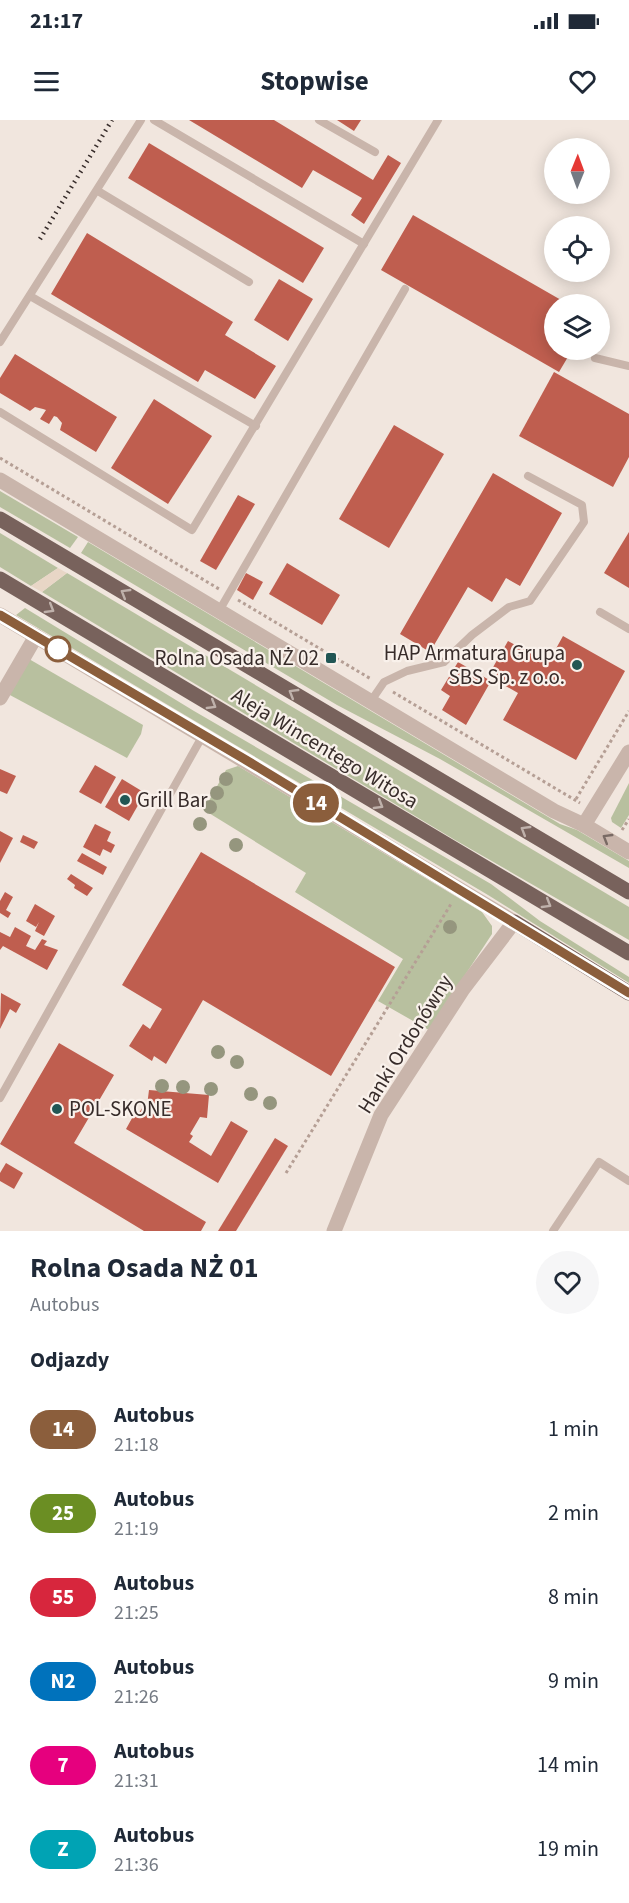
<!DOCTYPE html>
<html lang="pl">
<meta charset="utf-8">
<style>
:root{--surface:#fff;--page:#f6f6f7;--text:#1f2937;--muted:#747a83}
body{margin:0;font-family:"Source Sans 3",sans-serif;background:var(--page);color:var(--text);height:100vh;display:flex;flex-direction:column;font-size:22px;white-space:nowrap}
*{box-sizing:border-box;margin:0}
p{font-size:20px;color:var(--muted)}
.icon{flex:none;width:33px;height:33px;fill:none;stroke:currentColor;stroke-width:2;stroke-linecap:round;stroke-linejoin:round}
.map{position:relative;height:1111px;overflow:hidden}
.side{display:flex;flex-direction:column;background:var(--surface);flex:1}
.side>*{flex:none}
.badge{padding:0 12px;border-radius:20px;font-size:21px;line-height:39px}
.needle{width:39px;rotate:1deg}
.tools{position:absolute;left:544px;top:18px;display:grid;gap:12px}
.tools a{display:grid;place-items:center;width:66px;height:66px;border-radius:50%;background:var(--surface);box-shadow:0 3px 15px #0003;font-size:30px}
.map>.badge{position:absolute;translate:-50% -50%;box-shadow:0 0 0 3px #fff}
h2{padding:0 30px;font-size:22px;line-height:54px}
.round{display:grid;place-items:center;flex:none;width:63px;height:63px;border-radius:32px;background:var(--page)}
.summary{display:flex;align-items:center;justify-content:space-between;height:102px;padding:0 30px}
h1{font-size:28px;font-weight:700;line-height:45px}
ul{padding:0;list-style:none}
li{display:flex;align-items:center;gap:18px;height:84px;padding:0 30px}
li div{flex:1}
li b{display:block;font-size:22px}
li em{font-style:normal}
li .badge{min-width:66px;font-weight:700;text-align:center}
.status{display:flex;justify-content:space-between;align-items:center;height:42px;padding:0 30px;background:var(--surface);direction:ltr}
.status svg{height:16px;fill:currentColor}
header{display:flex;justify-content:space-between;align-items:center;height:78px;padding:0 30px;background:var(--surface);font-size:27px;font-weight:700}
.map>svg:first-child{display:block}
</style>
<div class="status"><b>21:17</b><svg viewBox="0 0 49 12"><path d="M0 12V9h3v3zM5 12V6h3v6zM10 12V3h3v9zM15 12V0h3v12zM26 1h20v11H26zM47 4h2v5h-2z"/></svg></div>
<header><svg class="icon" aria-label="menu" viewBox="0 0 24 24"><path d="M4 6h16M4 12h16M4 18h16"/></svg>Stopwise<svg class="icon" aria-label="heart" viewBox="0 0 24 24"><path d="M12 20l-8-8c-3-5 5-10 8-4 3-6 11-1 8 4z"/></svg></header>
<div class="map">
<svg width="629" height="1111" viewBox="0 0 629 1111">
<rect width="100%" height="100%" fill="#f1e6de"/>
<g fill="#b8c09f">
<path d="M0,371L78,417L70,428L0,387Z"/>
<path d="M0,413L58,448L31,466L0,447Z"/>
<path d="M88,422L560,704L577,710L629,741V748L440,639L337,585L81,433Z"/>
<path d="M67,453L629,787V820L455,720L42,472Z"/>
<path d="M25,488L194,591L491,764L540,801L629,857V863L488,775L16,495Z"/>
<path d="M29,539L143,605L141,614L127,638L8,574Z"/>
<path d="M238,646L482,792L492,806V814L429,910L378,881L403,839L295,772L306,753L204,690L226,650Z"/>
<path d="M629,663V695L621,708L612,702L611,698Z"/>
</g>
<path fill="#e8d6c6" d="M58,448L67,453L42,472L31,466Z"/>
<g fill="#bf5e4f">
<path d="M189,0H274L373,60L388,35L401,43L364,104L351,95L362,78L313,50L302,68Z"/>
<path d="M337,0H361L354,11Z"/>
<path d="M149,23L324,128L303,163L128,58Z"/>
<path d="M413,95L568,184H555V230H572L559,252L381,150Z"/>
<path d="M87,113L233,202L225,215L276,246L255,279L205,250L198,262L51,174Z"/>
<path d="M279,159L313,179L288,221L254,200Z"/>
<path d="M15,234L117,297L96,332L60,310L62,303L57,297L54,296L49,304L40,299L46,290L43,289L35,287L30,291L0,273V258Z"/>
<path d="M554,252L629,294V337L613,367L519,316Z"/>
<path d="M154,279L212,316L168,384L111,348Z"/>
<path d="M394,305L444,334L389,428L339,399Z"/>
<path d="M493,353L562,393L520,466L506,458L492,482L468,467L430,532L400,514Z"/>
<path d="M238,375L255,384L216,450L200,441Z"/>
<path d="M629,412V468L604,453Z"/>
<path d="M287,443L340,475L322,505L269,474Z"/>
<path d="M246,453L263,462L253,480L237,470Z"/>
<path d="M563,516L625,551L576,640L503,600L518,573L488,556L508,521L548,543Z"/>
<path d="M458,542L491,561L466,605L442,590L450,576L441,570Z"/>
<path d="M95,645L116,657L101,684L79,672Z"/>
<path d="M0,649L16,656L7,674L0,671Z"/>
<path d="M122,659L145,673L129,701L105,687Z"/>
<path d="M95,704L111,712L107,721L115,725L111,733L103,729L100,736L83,727Z"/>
<path d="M0,711L13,718L0,743Z"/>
<path d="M23,715L38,722L34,729L20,722Z"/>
<path d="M201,732L395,847L331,956L203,880L166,944L154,936L152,941L129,926L143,904L150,909L162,889L122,865Z"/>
<path d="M82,733L107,747L103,755L77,741Z"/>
<path d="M71,754L93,768L87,776L74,768L75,765L67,759Z"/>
<path d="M5,772L13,777L6,790L11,793L8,798L0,793V781Z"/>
<path d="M35,784L55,796L44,816L35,811L39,802L36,807L26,801Z"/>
<path d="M15,807L31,816L26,826L35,830L42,819L47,821L44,825L58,830L47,850L3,826L0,830V812L10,817Z"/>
<path d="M1,873L21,884L16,893L10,889L0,909Z"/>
<path d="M59,923L114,955L74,1023L206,1102L201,1111H144L0,1024Z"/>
<path d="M149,970L209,975L207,998L200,997L190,1014L193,1016L189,1022L211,1036L231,1001L248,1011L218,1063L126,1009L136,991L139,993L144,985L147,986Z"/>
<path d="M275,1018L288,1026L236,1111H218Z"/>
<path d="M6,1043L23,1053L14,1069L0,1061V1053Z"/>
</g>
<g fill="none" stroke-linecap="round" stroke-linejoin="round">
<g stroke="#b59f95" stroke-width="3" stroke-dasharray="3 3" stroke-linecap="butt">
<path d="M0,338L219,469"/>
<path d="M238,480L371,559"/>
<path d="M393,572L580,683"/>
<path d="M576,679L629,591"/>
<path d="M622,710L629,699"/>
<path d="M286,1053L451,784"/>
</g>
<g stroke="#c9b5ab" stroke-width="8">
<path d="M154,0L364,124"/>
<path d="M319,0L375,32"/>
<path d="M98,71L249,162"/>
<path d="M30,176L256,306"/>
<path d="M0,222L141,0"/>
<path d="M595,238L629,246"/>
<path d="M0,292L192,410L438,0"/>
<path d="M219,491L405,169"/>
<path d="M600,492L629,509"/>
<path d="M371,581L384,562L407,551L444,542L472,515L509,487L530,481L584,402L582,385L528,356"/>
<path d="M0,978L203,615"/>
<path d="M553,1111L599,1042L629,1061"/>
</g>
<g stroke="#c9b5ab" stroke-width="15">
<path d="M0,360L554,691L584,705L629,732"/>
<path d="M0,495L514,802L463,869L381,995L334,1111"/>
<path d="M0,578L36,516"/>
<path d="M584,705L629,632"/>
</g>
<g stroke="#78625c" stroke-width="15">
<path d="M0,399L629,772"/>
<path d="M0,459L629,833"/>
<path d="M514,802L629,873"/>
</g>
<path stroke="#372c2a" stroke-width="4.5" stroke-dasharray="1.5 4.5" stroke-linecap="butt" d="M40,119L112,0"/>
</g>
<g fill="#95967e">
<circle cx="226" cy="659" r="7"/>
<circle cx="217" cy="673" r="7"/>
<circle cx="210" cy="687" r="7"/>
<circle cx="200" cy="704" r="7"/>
<circle cx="236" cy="725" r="7"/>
<circle cx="450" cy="807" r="7"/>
<circle cx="218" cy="932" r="7"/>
<circle cx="237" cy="942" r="7"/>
<circle cx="162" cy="966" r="7"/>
<circle cx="183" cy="967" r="7"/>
<circle cx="211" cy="969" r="7"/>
<circle cx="251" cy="974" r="7"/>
<circle cx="270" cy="983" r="7"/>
</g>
<defs><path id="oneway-chevron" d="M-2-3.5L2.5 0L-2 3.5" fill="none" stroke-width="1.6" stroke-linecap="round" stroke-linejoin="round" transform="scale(1.5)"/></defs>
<g stroke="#bfb1ab">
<use href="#oneway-chevron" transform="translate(125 473) rotate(-149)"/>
<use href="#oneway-chevron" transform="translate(50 489) rotate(31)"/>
<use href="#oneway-chevron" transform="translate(293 573) rotate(-149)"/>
<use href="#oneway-chevron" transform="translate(212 585) rotate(31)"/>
<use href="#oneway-chevron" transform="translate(379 685) rotate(31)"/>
<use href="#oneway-chevron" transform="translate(525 710) rotate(-149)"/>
<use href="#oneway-chevron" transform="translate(547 784) rotate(31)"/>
</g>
<use stroke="#796a64" href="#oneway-chevron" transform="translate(607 718) rotate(-149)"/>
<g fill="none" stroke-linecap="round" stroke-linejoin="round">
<defs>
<path id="line" d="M0,495L251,643L629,873"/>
</defs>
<use href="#line" stroke="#fff" stroke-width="14"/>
<use href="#line" stroke="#8b5e3c" stroke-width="9"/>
</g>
<circle fill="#fff" stroke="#8b5e3c" stroke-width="3" cx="58" cy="529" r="12"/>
<g fill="#215654" stroke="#f9f1eb" stroke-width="2">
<rect x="325" y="532" width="12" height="12" rx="3"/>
<circle cx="577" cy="545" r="6"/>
<circle cx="125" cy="680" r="6"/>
<circle cx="57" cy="989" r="6"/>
</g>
<g text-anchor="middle" stroke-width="4.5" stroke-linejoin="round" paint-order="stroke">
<g font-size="21" fill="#372c2a" stroke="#f9f1eb" text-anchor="end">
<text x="565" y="540">HAP Armatura Grupa<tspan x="565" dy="24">SBS Sp. z o.o.</tspan></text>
<text x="319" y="545">Rolna Osada NŻ 02</text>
<text x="137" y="687" text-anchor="start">Grill Bar</text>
<text x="69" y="996" text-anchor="start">POL-SKONE</text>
</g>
<g font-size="21" fill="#372c2a" stroke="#f9f1eb">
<text transform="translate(325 628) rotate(31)" y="7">Aleja Wincentego Witosa</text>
<text transform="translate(405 924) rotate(-58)" y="7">Hanki Ordonówny</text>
</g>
</g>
</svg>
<div class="tools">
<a><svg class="needle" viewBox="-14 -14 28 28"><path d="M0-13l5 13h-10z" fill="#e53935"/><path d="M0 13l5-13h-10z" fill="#747a83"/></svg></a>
<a><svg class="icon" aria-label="locate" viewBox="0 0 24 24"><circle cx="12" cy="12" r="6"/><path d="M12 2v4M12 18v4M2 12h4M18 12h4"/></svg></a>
<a><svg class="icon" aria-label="layers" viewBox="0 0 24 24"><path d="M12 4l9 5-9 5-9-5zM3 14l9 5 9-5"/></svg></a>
</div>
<b class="badge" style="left:316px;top:683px;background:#8b5e3c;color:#fff">14</b>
</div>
<section class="side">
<div class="summary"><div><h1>Rolna Osada NŻ 01</h1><p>Autobus</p></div><a class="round"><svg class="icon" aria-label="heart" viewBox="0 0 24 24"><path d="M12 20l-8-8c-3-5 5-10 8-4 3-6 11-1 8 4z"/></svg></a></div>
<h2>Odjazdy</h2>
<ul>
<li><span class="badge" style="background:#8b5e3c;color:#fff">14</span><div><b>Autobus</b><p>21:18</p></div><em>1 min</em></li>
<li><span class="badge" style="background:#6b8e23;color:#fff">25</span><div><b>Autobus</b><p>21:19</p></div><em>2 min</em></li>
<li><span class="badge" style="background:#d7263d;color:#fff">55</span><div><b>Autobus</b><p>21:25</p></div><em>8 min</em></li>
<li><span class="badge" style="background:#0072bc;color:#fff">N2</span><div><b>Autobus</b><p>21:26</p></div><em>9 min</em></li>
<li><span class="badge" style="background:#e6007e;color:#fff">7</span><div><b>Autobus</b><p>21:31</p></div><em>14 min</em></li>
<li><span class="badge" style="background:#00a3b4;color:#fff">Z</span><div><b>Autobus</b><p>21:36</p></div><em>19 min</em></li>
</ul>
</section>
